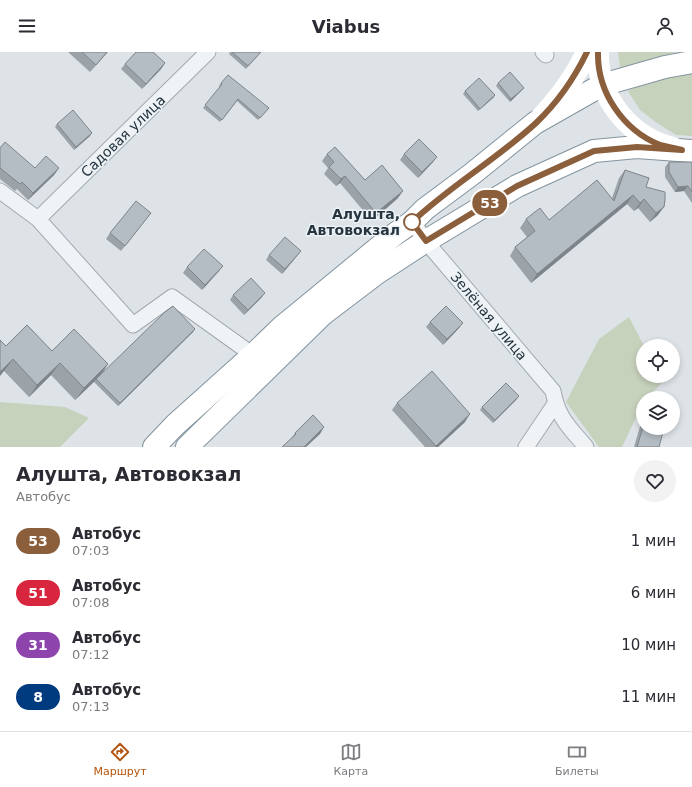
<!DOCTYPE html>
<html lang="ru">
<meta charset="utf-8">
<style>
:root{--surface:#fff;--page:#f2f2f3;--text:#2b2b33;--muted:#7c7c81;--line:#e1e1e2;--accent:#b45309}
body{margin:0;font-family:"DejaVu Sans",sans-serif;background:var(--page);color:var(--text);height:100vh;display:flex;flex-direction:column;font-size:15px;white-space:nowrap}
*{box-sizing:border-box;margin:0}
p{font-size:13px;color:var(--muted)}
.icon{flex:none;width:22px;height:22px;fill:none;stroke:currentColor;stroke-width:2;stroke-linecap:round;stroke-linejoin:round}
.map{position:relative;height:395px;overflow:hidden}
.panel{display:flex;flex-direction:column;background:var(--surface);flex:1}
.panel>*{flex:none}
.badge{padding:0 8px;border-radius:13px;font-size:14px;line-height:26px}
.fabs{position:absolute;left:636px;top:287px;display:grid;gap:8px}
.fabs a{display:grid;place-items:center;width:44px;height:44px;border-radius:50%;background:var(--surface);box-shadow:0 2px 6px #0003;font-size:20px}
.map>.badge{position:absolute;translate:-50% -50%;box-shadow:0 0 0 2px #fff}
.round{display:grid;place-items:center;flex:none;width:42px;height:42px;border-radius:21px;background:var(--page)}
.head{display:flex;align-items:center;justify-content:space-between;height:68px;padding:0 16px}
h1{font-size:19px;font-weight:600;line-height:30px}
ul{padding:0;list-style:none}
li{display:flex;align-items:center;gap:12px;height:52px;padding:0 16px}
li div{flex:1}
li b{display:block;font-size:15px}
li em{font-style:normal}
li .badge{min-width:44px;font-weight:700;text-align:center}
header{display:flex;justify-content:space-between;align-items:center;height:52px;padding:0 16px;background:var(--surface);font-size:18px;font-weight:600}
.menu{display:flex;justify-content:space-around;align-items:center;height:56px;border-top:1px solid var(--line);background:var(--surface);font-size:11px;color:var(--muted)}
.menu a{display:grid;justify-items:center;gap:2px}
.menu .on{color:var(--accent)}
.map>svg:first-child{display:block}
</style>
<header><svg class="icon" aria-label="menu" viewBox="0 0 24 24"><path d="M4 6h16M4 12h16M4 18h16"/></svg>Viabus<svg class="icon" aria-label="person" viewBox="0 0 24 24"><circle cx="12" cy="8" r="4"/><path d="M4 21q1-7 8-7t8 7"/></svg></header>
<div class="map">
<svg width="692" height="395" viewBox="0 0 692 395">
<rect width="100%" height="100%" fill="#dde3e7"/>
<g fill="#c7d2bd">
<path d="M618,0H681L673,1L620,16Z"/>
<path d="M692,21V84L676,83L657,71L640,58L628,39C650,27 668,25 692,21Z"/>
<path d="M629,265L644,294H643V324H660L663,330L647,346H643V351L622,395H599L566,350L599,287Z"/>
<path d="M0,350L65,355L89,366L60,395H0Z"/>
</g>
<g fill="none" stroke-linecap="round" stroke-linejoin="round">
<defs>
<g id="street">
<path d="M543,0L546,3"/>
<path d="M0,139L38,167L133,273L172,245L253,303"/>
<path d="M38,167L208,0"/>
<path d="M412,170L434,199L553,339C558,366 569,375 586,395"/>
<path d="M526,395L555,352"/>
</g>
<g id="highway">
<path d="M154,395L175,373L253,303L282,275L395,182L412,170L425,157L472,122L535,71L602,33L665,15L692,10"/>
<path d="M187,395L323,262L377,221L426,189L517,134L594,99L637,95L692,99"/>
</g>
</defs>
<use href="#street" stroke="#a2abb1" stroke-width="17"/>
<use href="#highway" stroke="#83949f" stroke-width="24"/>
<use href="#street" stroke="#eff3f6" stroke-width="15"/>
<g stroke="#fff" stroke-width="22">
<path d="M598,0C597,45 629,85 673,96"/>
<path d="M541,66C560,45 575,26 587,0"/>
</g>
<use href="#highway" stroke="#fff" stroke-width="22"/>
</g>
<g fill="#9ba3a9">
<path d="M68,0H108L90,20Z"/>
<path d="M230,0H261L246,17L229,2Z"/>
<path d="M165,11L161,17L142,37L121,17L125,12Z"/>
<path d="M221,31L269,56L258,68L237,49L220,70L203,56L220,35L219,34Z"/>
<path d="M498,31L522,38L510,50L496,34Z"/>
<path d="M465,39L495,43L493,46L478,59L463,42Z"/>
<path d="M57,72L90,84L74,98L55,75Z"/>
<path d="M0,96L35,116H59L54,123L28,148L17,137L15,139L0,127Z"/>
<path d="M327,102L365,128L398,146L372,169L340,131L336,134L324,122L328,116L322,109Z"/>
<path d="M404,102L433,110L418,126L400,108Z"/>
<path d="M669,110H692V151L684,139L675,140L665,125V115Z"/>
<path d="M625,118L646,135L658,163L650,170L638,156L634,159L627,152L531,231L510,204L515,195L527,185L520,176L526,167L549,168L612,146L619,126Z"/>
<path d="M151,161L121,199L106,187L110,181Z"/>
<path d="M269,203L297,204L282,222L266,208Z"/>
<path d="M187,215L219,219L202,238L183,221Z"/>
<path d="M265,241L261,246L244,263L230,248L233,243Z"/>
<path d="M430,270L463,271L459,276L443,293L426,275Z"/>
<path d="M195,277L193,280L118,354L94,330L96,328L75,348L51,323L29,345L4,319L6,294L52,299L108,312L101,323Z"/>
<path d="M517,347L493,371L480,358L482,355Z"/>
<path d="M397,351L465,370L438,395H425L392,358Z"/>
<path d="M643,364V376L659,395H634Z"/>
<path d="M295,381L320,382L290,388Z"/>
</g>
<g fill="#7e8489">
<path d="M165,11L161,17L142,37L146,32Z"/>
<path d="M524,36L510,50L511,47Z"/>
<path d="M495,43L493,46L478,59L480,57Z"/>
<path d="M92,81L90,84L74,98L76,95Z"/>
<path d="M437,105L433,110L418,126L422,120Z"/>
<path d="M59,116L54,123L28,148L33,141Z"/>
<path d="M345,124L340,131L336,134L341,127Z"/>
<path d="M688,134L684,139L675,140L678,135Z"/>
<path d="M403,139L398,146L372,169L376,161Z"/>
<path d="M633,143L627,152L531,231L537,222Z"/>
<path d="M644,147L638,156L634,159L640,151Z"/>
<path d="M664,155L658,163L650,170L656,161Z"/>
<path d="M301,199L297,204L282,222L285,217Z"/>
<path d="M223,214L219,219L202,238L205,233Z"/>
<path d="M265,241L261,246L244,263L248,258Z"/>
<path d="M463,271L459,276L443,293L447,287Z"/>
<path d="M195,277L193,280L118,354L120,351Z"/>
<path d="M13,307L4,319L0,324V320Z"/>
<path d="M60,311L51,323L29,345L37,333Z"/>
<path d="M108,312L100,324L75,348L84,336Z"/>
<path d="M519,344L517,347L493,371L495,368Z"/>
<path d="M470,362L465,370L438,395H435Z"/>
<path d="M324,375L320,382L306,395H304Z"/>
</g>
<g fill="#b4bdc4" stroke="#7e8489">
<path d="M82,0H107L96,13Z"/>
<path d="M136,0H153L165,11L146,32L125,12Z"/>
<path d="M232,0H261L248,14Z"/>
<path d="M510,20L524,36L511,47L498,31Z"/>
<path d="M228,23L269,56L260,66L238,47L222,68L205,53L222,32L221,31Z"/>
<path d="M479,26L495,43L480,57L465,39Z"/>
<path d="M73,58L92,81L76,95L57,72Z"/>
<path d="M419,87L437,105L422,120L404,102Z"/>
<path d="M5,90L35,116L46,104L59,116L33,141L22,130L20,132L0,116V96Z"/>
<path d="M335,95L365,128L382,113L403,139L376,161L345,124L341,127L329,115L334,110L327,102Z"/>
<path d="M669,110H692V140L688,134L678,135L669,120Z"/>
<path d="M625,118L649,126L646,135L665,140V148L664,155L656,161L644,147L640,151L633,143L537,222L515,195L535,179L526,167L540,156L549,168L597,128L614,149Z"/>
<path d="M136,149L151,161L125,194L110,181Z"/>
<path d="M285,185L301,199L285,217L269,203Z"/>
<path d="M204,197L223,214L205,233L187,215Z"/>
<path d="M251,226L265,241L248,258L233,243Z"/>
<path d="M173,254L195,277L120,351L96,327L165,260Z"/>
<path d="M446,254L463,271L447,287L430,270Z"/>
<path d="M27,273L52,299L74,277L108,312L84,336L60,311L37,333L13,307L0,320V288L6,294Z"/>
<path d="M432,319L470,362L436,394L397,351Z"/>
<path d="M506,331L519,344L495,368L482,355Z"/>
<path d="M653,343L664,346H652Z"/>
<path d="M313,363L324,375L304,395H282L296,382L295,381Z"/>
<path d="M643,375V376H664L659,395H637Z"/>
</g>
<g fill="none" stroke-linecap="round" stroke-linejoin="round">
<defs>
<path id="line" d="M587,0C574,27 557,51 536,71C497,107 450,134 412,170L426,189L517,134L594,99L637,95L682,98C675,96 667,95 660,93C623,78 597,40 598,0"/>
</defs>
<use href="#line" stroke="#fff" stroke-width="9"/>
<use href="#line" stroke="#8b5e3c" stroke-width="6"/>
</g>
<circle fill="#fff" stroke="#8b5e3c" stroke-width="2" cx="412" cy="170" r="8"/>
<g text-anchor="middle" stroke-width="3" stroke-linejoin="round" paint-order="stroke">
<g font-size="14" fill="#25343f" stroke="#ecf2f5">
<text transform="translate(123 84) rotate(-44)" y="5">Садовая улица</text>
<text transform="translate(489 264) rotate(50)" y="5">Зелёная улица</text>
</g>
<g font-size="14" font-weight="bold" fill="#25343f" stroke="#ecf2f5" text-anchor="end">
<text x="400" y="167">Алушта,<tspan x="400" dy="16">Автовокзал</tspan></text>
</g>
</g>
</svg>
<div class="fabs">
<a><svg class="icon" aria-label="locate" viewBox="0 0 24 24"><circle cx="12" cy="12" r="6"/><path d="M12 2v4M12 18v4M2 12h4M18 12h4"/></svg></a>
<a><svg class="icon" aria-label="layers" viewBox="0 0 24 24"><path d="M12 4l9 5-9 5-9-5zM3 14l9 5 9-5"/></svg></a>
</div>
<b class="badge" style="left:490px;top:151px;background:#8b5e3c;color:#fff">53</b>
</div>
<section class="panel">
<div class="head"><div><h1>Алушта, Автовокзал</h1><p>Автобус</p></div><a class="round"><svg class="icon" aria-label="heart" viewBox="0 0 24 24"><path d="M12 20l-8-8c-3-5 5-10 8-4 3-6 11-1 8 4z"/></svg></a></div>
<ul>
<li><span class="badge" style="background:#8b5e3c;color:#fff">53</span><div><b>Автобус</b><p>07:03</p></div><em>1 мин</em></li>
<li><span class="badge" style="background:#d7263d;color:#fff">51</span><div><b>Автобус</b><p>07:08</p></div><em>6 мин</em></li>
<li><span class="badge" style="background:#8e44ad;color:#fff">31</span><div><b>Автобус</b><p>07:12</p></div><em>10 мин</em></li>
<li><span class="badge" style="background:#003b80;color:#fff">8</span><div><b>Автобус</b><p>07:13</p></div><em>11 мин</em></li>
</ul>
</section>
<nav class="menu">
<a class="on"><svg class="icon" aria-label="directions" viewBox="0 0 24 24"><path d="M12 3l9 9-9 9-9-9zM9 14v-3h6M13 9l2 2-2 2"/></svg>Маршрут</a>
<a><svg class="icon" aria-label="map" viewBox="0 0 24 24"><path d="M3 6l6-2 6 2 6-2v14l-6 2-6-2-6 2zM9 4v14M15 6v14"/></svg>Карта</a>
<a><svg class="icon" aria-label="tickets" viewBox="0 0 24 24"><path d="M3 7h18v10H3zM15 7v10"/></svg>Билеты</a>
</nav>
